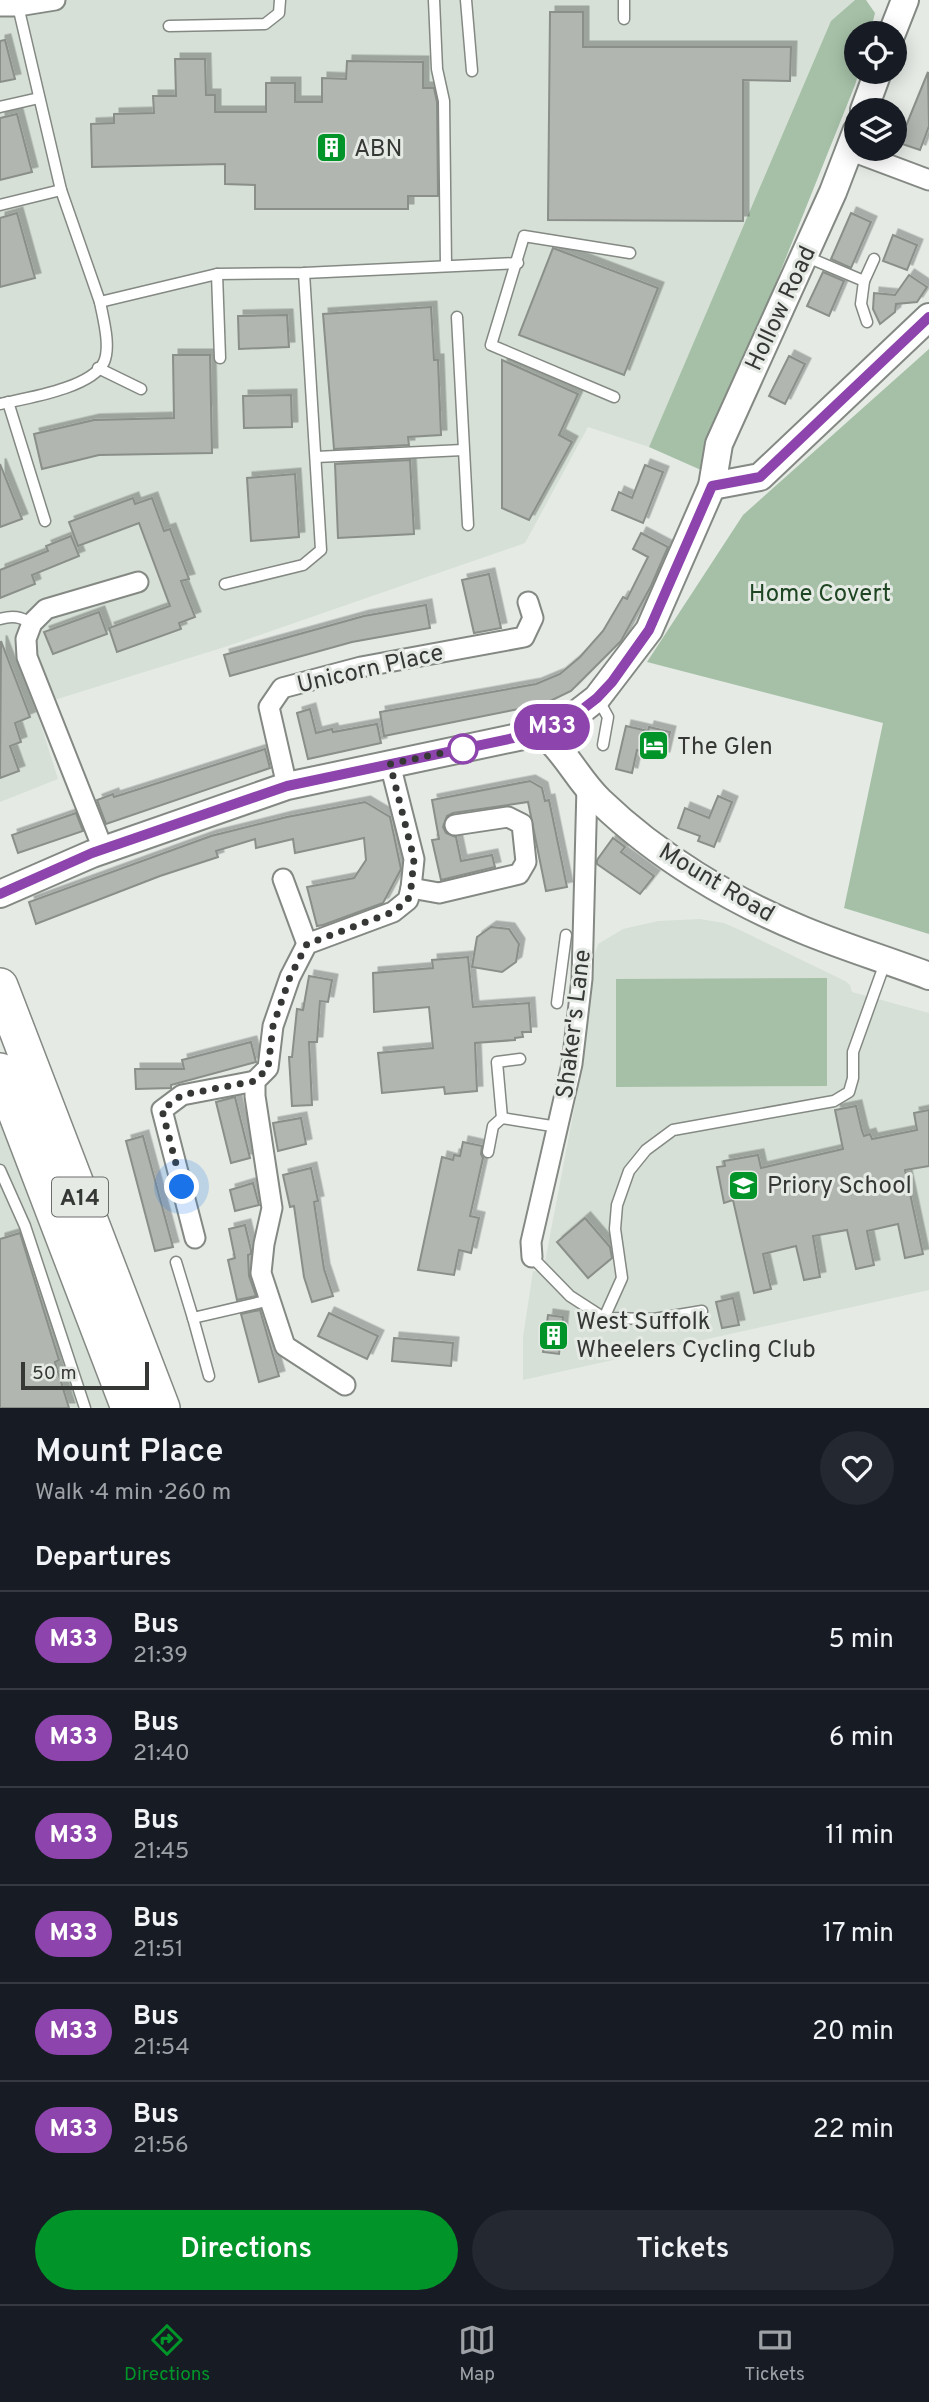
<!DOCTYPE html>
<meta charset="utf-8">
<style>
:root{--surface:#171b24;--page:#242831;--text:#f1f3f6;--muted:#9ea1a6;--line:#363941;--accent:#019429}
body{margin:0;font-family:Overpass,sans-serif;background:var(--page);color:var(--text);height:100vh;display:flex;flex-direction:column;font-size:26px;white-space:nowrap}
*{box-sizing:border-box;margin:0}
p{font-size:23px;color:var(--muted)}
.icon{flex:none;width:38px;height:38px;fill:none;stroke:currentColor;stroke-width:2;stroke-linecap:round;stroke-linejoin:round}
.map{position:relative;height:1408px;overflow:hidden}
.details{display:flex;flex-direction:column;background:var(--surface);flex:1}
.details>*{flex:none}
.badge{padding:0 14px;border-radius:23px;font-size:24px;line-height:46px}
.buttons{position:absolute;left:844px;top:21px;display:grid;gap:14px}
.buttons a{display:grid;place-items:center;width:63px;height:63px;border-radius:50%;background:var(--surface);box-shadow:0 4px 18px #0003;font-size:35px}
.scale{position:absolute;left:21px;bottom:18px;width:128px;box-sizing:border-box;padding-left:7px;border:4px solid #363836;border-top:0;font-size:19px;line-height:24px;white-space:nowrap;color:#363836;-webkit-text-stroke:5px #e5eae5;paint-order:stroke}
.you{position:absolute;width:35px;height:35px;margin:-18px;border:5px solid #fff;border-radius:50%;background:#1a73e8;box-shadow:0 0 0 10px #1a73e833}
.map>.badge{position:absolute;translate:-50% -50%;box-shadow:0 0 0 4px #fff}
h2{padding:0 35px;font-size:26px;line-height:63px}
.round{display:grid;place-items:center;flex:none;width:74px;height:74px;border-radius:37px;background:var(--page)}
.overview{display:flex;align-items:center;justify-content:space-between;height:119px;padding:0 35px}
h1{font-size:33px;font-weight:600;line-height:52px}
.cta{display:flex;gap:14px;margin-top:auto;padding:14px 35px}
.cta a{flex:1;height:80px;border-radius:42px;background:var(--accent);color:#fff;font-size:28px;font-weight:600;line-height:80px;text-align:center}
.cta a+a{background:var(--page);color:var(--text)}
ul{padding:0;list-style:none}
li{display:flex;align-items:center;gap:21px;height:98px;padding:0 35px;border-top:2px solid var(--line)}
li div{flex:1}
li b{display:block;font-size:26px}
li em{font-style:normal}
li .badge{min-width:77px;font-weight:700;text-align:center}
.menu{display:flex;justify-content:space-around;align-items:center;height:98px;border-top:2px solid var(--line);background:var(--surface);font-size:19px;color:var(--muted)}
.menu a{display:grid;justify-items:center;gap:4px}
.menu .current{color:var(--accent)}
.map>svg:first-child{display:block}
</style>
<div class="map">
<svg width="929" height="1408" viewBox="0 0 929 1408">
<defs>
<filter id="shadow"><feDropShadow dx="5.5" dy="-5.5" stdDeviation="0" flood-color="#0004"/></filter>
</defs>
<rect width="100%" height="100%" fill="#e5eae5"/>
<g fill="#d6e0d6">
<path d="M0,0H855L831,22L649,447L588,427L525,543L228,646L35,706L58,779L0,802Z"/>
<path d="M700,919L724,923L740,930L845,981L850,985L852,992L929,1013V1290L523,1380V1337L533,1271L543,1272L576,1099L592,989L594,956L598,944L623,929L658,921Z"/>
<path d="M0,1125L18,1168L109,1408H16L0,1378Z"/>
</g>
<g fill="#a6c0a7">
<path d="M855,0H866L875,13L870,33H856V72H859L855,85L701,470L649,447L831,21Z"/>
<path d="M929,349V934L844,908L883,723L647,662L743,515Z"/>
<path d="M827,978V1086L616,1087V979Z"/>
</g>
<g fill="#b1b6b1" stroke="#8a8f8a" stroke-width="2" filter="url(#shadow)">
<path d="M550,12H583V47H791L790,81L743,80V221L548,220Z"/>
<path d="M5,40L15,79L0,82V41Z"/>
<path d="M175,59H205L206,95H215V112H266V83H295V102H322V78L346,79L347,61L423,62V88H434L437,102L438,196H408V209H255V185L225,184V164L92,167L91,124L114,123V114L154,113L153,96H176Z"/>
<path d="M928,72L929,126L920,150L899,143Z"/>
<path d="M17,114L32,172L0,180V118Z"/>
<path d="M17,213L35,278L0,287V218Z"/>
<path d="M851,213L871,222L851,268L831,259Z"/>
<path d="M893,235L917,245L907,270L883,261Z"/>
<path d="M553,248L658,288L624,375L519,335Z"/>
<path d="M823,272L844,281L829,316L807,306Z"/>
<path d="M909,275L927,287L917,302L896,304L895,312L880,324L873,309L874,293L895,295Z"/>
<path d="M431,307L434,360H438L441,435L408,437L409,445L334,449L323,314Z"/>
<path d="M287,315L289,347L239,349L238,316Z"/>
<path d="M173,355H210L212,453L99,455L42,469L34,434L94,420L174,418Z"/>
<path d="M789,356L805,364L785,404L769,396Z"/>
<path d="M502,360L578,394L559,435L572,442L529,520L502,508Z"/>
<path d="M291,395L292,427L244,428L243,396Z"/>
<path d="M410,460L414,534L338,538L335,464Z"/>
<path d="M0,464L22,519L0,527Z"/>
<path d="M645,465L663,472L643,523L612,510L619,492L632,498Z"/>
<path d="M295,474L299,537L251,541L247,478Z"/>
<path d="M133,498L135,504L152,498L164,531L170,529L189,579L181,581L195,617L179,623L181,629L117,652L109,628L170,606L139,523L78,546L69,522Z"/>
<path d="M641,533L668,547L651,586L621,641L571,691L544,704L384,736L380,712L536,684L560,674L580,657L603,631L623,597L627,599L648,557L633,549Z"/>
<path d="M71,536L79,556L32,575L35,584L0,598V570L48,551L46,546Z"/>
<path d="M489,574L501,628L474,633L462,580Z"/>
<path d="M426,605L430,628L352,642L230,676L224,655L364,616Z"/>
<path d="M99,612L107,634L53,654L44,632Z"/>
<path d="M1,641L30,717L15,723L21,742L10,746L19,771L0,778Z"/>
<path d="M310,709L316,733L332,729L333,732L377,724L381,743L308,759L297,713Z"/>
<path d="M626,726L648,731L649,727L670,732L664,757L637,750L632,773L616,769Z"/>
<path d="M265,749L270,768L106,824L97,800L113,794L114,797Z"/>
<path d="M530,781L542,788L545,801L549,800L567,887L546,891L528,802L453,813L447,816L443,827L446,833L456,837L461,861L492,855L495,867L441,880L432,840L439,839L432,800Z"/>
<path d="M718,796L732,802L714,847L698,841L700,836L678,828L685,808L709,818Z"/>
<path d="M365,802L390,817L401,869L383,903L323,925L317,926L307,887L354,878L366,860L364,838L295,853L293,839L256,848L255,839L216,851L218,857L160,876L36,924L29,902L211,836L287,817Z"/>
<path d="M76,813L83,831L18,853L12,835Z"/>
<path d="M613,838L625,847L621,852L654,876L640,894L597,864V860Z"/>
<path d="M491,927L509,929L519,944L516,962L502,972L472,967L477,937Z"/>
<path d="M468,957L473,1007L529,1003L531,1032H522L523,1037L515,1038V1040L475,1043L477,1091L445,1094L444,1087L382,1093L378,1053L433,1048L429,1007L374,1012L373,973L433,968L432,960Z"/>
<path d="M309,976L332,980L328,1002L320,1001L317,1042H309L312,1105L292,1106L289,1057H292L297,1009L303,1010Z"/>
<path d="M251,1042L256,1062L171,1085V1088L136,1089L135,1069H184L182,1060Z"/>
<path d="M235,1097L250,1158L231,1163L216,1102Z"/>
<path d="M856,1106L862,1131L864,1136L870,1134L872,1139L917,1130L914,1113L929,1110V1166L905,1170L923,1254L905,1258L898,1224L867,1231L874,1265L856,1269L847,1230L813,1236L820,1277L804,1280L796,1246L763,1254L771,1289L754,1293L733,1200L724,1203L717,1167L725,1166L724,1161L758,1155L761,1168L843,1149L835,1110Z"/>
<path d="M301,1118L306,1144L278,1151L273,1123Z"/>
<path d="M143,1136L173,1247L155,1251L126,1141Z"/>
<path d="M463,1142L482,1146L481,1154L483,1158L470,1216L479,1218L471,1253L459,1250L454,1275L418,1270L442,1157L453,1160L454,1155L460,1156Z"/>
<path d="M311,1168L318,1201L314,1202L324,1269L333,1296L312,1302L304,1277L294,1206L290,1207L283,1175Z"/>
<path d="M253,1183L259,1205L235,1211L230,1190Z"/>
<path d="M585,1218L610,1247L612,1258L588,1278L557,1242Z"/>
<path d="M245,1225L251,1250V1254L248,1255L249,1276L256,1296L237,1300L228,1260L235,1258L229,1229Z"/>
<path d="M20,1233L59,1360L55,1362L69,1408H0V1239Z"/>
<path d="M733,1298L739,1325L722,1328L716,1302Z"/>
<path d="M260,1310L279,1376L259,1382L241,1314Z"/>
<path d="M329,1313L378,1336L367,1359L318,1336Z"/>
<path d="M548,1315L563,1317L559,1354L543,1352Z"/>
<path d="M394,1338L453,1343L451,1366L392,1361Z"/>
</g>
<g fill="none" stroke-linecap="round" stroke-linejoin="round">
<defs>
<g id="lane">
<path d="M434,0L437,69L444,101L446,266"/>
<path d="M466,0L472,71"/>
<path d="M624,0V19"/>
<path d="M18,6L61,190L100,302L217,274L304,273L518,263"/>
<path d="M169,26L265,24L279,13L280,0"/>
<path d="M0,107L39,98"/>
<path d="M0,205L61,190"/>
<path d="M807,257L864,281L861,304L867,322"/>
<path d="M217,274L220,358"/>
<path d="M864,281L874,259"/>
<path d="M457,317L468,525"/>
<path d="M98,368L141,389"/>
<path d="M614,397L491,345L524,236L630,253"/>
<path d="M8,402L45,521"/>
<path d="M0,404C27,398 92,388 104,362C111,346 103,318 100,302"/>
<path d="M316,457L463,450"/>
<path d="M225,584L303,565L321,550L304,273"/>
<path d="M0,619C13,615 20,617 32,623"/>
<path d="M598,699L608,717L603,745"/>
<path d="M557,1003L566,935"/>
<path d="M520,1059L497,1062L502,1118L558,1127"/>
<path d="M488,1152L493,1126L502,1118"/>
<path d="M0,1170L25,1226L85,1408"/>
<path d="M532,1257L570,1296L604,1318L654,1319L702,1311"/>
<path d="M176,1262L193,1318L270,1300"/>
<path d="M193,1318L209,1376"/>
<path d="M604,1318L622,1278L615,1229L617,1205L629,1171L646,1150L673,1130L834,1101L849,1092L853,1078V1052L886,960"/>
</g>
<g id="street">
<path d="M0,6H18L55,0"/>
<path d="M849,150L929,180"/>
<path d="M287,786L269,707L282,688L361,667L524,637L533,618L528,602"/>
<path d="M103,849L27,657L26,639L32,623L46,609L138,582"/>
<path d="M283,879L307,944"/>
<path d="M411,888L439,893L519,874L526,862L522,824L508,817L455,825"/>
<path d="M195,1238L162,1110L182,1095L255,1081"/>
<path d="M532,1257L531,1242L572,1064L582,979L587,787"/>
<path d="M345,1385L285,1346L261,1273L264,1244L272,1208L255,1096V1081L268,1068L273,1026L290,977L307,944L393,912L408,900L411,888L414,859L390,764"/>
</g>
<g id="secondary">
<path d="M892,33L905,0"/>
<path d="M864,110L878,72"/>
<path d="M712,486L760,477L929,317"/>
<path d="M542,732C566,752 578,780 600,801C657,856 730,900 803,930C844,947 887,960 929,976"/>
<path d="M0,894L92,854L287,786L542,732L570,719L597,698L649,630L712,486L719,444L833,192L856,132"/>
</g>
<g id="highway">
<path d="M0,986L162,1408"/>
<path d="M0,1071L129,1408"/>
</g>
</defs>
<use href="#lane" stroke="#848984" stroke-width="13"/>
<use href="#street" stroke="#848984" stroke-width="23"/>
<use href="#secondary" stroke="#848984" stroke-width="30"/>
<use href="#highway" stroke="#848984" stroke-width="38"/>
<use href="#lane" stroke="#fff" stroke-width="10"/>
<use href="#street" stroke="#fff" stroke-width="19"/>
<use href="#secondary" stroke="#fff" stroke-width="26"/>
<use href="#highway" stroke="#fff" stroke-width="35"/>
</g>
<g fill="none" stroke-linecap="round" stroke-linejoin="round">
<defs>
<path id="line" d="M0,894L92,853L287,786L542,732L570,719L597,698L612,682L649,630L712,486L760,477L929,317"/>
</defs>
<use href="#line" stroke="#fff" stroke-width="16"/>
<use href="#line" stroke="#8e44ad" stroke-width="10"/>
<path stroke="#363836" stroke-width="7" stroke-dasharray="0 12.6" d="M182,1187L162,1110L182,1095L255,1081L268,1068L273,1026L290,977L307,944L393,912L408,900L411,888L414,859L390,764L466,748L463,749"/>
</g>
<defs>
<symbol id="building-square" viewBox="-11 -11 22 22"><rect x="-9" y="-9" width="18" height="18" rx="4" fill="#019429" stroke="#e5eae5"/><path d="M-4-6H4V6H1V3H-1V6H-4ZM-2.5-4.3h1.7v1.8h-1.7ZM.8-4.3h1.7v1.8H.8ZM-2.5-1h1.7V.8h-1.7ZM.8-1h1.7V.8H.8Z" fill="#fff"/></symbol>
<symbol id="hotel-square" viewBox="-11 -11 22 22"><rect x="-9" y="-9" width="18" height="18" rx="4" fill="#019429" stroke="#e5eae5"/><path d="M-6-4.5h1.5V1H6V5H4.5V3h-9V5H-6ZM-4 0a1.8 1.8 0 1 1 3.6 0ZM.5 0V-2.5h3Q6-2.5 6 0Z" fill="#fff"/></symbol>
<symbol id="school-square" viewBox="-11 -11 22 22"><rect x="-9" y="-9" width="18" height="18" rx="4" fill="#019429" stroke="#e5eae5"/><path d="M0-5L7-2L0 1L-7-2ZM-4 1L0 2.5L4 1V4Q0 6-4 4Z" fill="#fff"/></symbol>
</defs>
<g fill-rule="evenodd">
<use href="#building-square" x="314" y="130" width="35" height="35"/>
<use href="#hotel-square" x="636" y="728" width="35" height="35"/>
<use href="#school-square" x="726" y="1168" width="35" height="35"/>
<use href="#building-square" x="536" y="1318" width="35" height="35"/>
</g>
<circle fill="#fff" stroke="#8e44ad" stroke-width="3.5" cx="463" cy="749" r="14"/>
<g text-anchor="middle" stroke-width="6" stroke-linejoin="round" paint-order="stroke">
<rect fill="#e5eae5" stroke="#6a6d6a" stroke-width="2" x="52" y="1177.5" width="56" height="39" rx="5"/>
<g font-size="23" font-weight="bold" fill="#363836">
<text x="80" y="1205">A14</text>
</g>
<g font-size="24" fill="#363836" stroke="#e5eae5" text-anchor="start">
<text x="354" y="156">ABN</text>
<text x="677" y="754">The Glen</text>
<text x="767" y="1193">Priory School</text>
<text x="576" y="1329">West Suffolk<tspan x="576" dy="28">Wheelers Cycling Club</tspan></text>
</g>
<g font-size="24" fill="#363836" stroke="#e5eae5">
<text transform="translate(780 308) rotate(-65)" y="8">Hollow Road</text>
<text transform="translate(370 668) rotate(-13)" y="8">Unicorn Place</text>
<text transform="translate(717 882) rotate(31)" y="8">Mount Road</text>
<text transform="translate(573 1024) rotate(-83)" y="8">Shaker's Lane</text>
</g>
<g font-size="24" fill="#1f4622" stroke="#e5eae5">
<text x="820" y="601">Home Covert</text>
</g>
</g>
</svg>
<div class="buttons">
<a><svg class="icon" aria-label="locate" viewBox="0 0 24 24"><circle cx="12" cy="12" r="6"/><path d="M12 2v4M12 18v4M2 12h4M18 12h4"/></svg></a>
<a><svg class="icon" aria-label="layers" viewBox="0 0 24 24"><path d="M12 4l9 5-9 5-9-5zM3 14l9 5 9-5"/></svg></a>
</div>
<div class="scale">50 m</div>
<div class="you" style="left:182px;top:1187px"></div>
<b class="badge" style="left:552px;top:727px;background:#8e44ad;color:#fff">M33</b>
</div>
<section class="details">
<div class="overview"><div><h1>Mount Place</h1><p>Walk · 4 min · 260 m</p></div><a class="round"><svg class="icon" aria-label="heart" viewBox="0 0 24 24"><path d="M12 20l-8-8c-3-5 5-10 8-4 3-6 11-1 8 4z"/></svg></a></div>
<h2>Departures</h2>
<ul>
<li><span class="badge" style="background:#8e44ad;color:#fff">M33</span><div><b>Bus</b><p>21:39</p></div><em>5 min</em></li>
<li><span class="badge" style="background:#8e44ad;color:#fff">M33</span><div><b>Bus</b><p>21:40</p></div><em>6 min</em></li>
<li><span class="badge" style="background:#8e44ad;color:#fff">M33</span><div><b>Bus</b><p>21:45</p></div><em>11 min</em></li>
<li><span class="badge" style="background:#8e44ad;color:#fff">M33</span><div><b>Bus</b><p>21:51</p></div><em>17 min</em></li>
<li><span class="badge" style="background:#8e44ad;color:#fff">M33</span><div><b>Bus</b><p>21:54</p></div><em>20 min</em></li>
<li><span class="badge" style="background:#8e44ad;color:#fff">M33</span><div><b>Bus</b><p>21:56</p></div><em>22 min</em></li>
</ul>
<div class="cta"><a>Directions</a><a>Tickets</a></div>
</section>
<nav class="menu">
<a class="current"><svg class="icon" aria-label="directions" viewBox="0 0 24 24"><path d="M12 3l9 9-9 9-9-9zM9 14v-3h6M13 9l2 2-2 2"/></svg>Directions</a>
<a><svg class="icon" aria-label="map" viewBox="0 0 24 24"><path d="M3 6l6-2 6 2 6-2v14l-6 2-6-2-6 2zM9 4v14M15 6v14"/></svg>Map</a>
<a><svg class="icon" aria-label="tickets" viewBox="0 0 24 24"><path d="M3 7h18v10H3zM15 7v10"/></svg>Tickets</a>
</nav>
